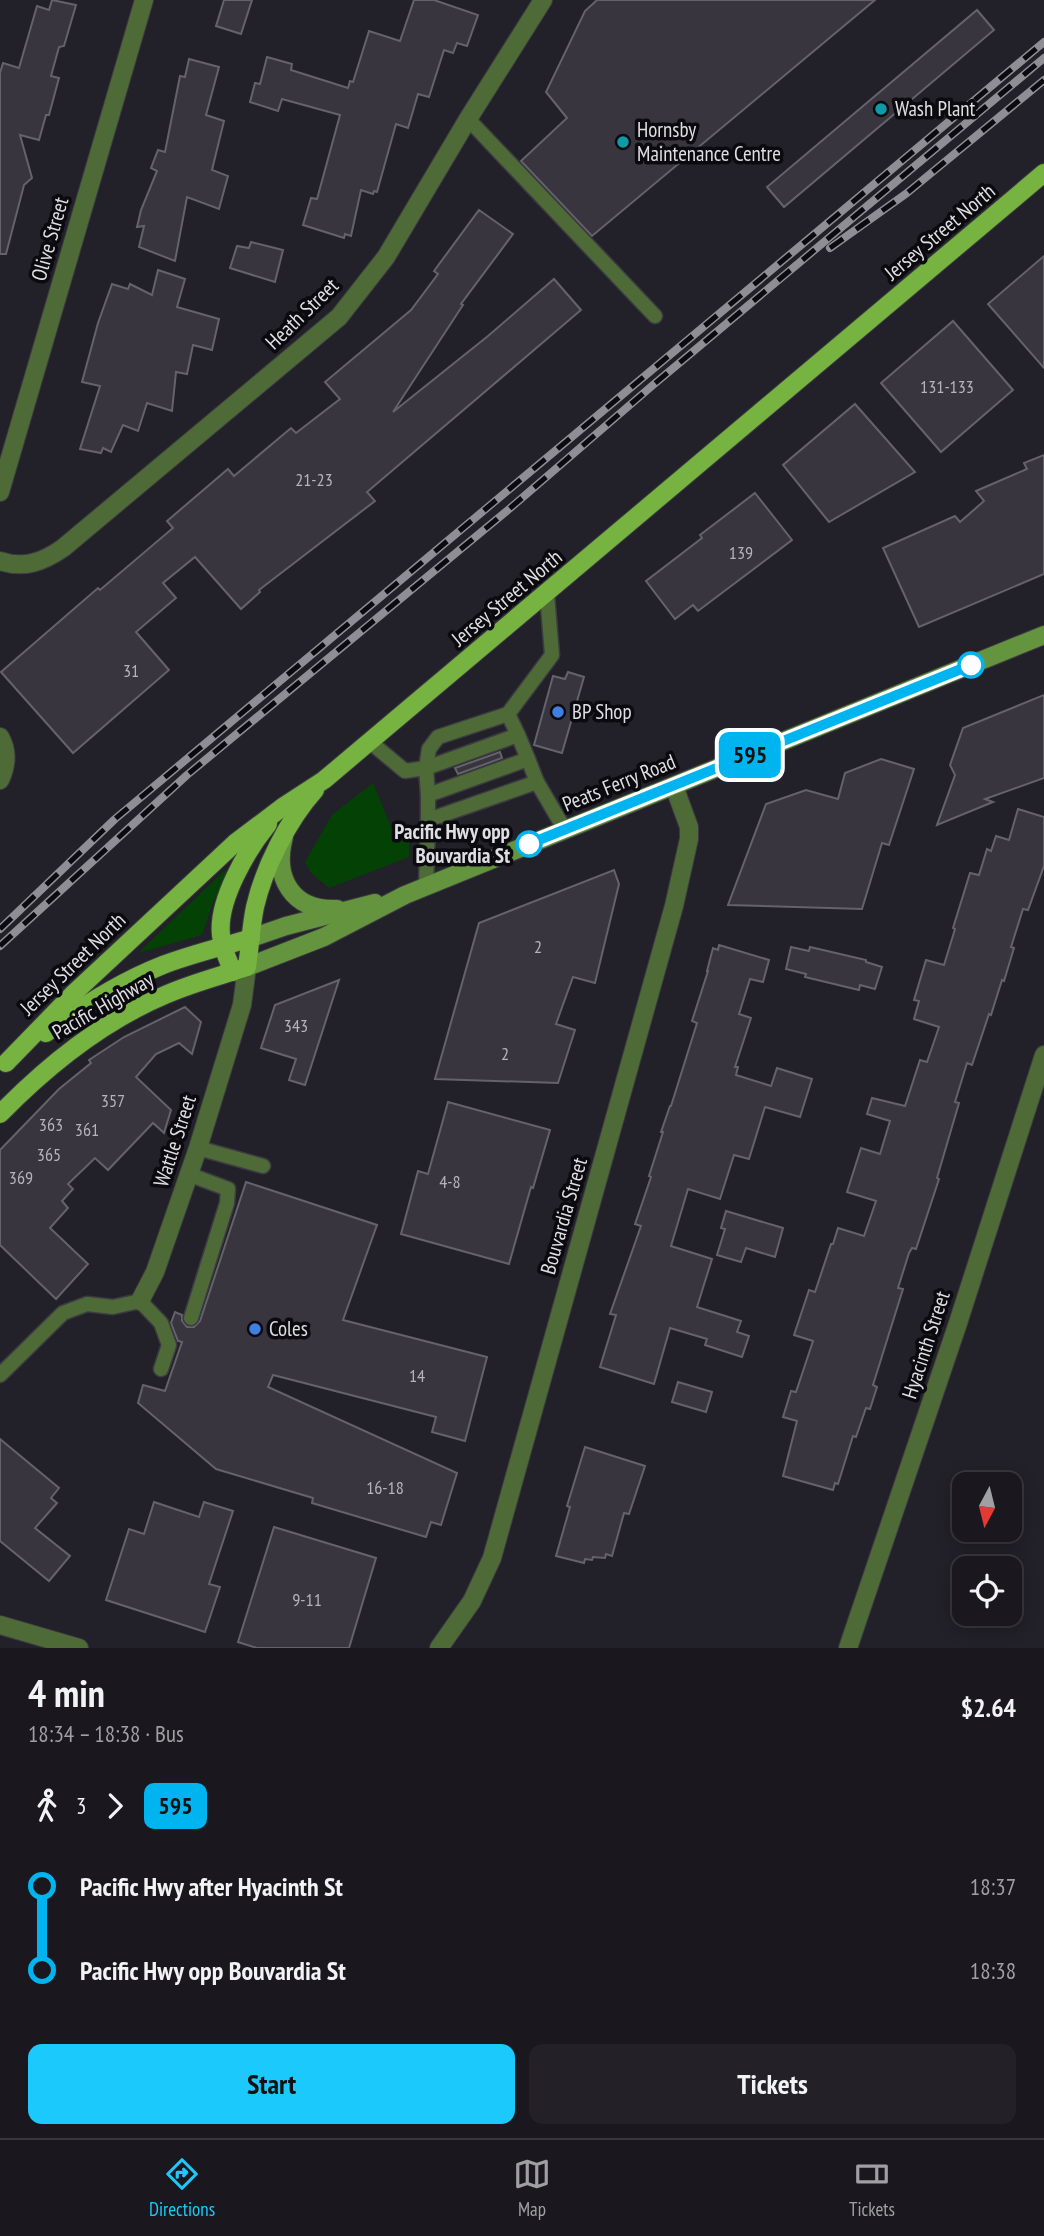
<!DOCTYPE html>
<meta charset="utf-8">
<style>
:root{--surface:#1a181e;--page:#232127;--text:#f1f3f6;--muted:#9fa0a4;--line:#38373c;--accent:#1cc9fc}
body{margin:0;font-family:"PT Sans Narrow",sans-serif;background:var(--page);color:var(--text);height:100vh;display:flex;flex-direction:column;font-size:26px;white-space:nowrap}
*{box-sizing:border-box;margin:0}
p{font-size:23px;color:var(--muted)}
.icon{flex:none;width:38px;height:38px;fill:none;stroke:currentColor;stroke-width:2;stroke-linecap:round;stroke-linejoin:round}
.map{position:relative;height:1648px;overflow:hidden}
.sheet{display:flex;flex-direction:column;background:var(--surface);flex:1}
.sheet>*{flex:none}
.badge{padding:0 14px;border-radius:10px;font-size:24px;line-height:46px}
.needle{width:46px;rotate:187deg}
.controls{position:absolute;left:952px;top:1472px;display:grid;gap:14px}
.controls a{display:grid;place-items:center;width:70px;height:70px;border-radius:14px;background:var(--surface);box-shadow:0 4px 18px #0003,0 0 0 2px var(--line);font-size:35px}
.map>.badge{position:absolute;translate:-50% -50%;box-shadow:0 0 0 4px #fff}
.legs{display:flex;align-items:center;gap:10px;height:77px;padding:0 28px;font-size:23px}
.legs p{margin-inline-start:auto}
.overview{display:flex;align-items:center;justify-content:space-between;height:119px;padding:0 28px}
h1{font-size:38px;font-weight:600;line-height:52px}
.button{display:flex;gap:14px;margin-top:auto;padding:14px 28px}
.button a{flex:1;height:80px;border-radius:14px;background:var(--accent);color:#111;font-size:28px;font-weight:600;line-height:80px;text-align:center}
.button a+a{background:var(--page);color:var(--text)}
ul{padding:0 28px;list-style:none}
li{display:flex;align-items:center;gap:24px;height:84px;font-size:26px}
li i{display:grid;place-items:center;width:10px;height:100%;margin:0 9px;background:currentColor}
li i::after{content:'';width:18px;height:18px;margin:-9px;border:5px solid;border-radius:50%;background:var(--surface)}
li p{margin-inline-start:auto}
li:first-child i{background:linear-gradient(#0000 50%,currentColor 0)}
li:last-child i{background:linear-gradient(currentColor 50%,#0000 0)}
.tabs{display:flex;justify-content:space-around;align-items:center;height:98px;border-top:2px solid var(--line);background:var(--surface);font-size:19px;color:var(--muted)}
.tabs a{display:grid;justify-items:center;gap:4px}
.tabs .active{color:var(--accent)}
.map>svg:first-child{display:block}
</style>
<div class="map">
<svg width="1044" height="1648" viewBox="0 0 1044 1648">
<rect width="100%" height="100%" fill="#222028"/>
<g fill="#034204">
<path d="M373,783L396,839L409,835V857L329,888L311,873L305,862L332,815Z"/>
<path d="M229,870L212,905L202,935L138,953L224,871Z"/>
</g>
<g fill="#38353e" stroke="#65626c" stroke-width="2">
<path d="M52,0L76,5L64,46L59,47L51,76L59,78L49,115H46L39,140L20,135L32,178L24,185L6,254H0V73L3,63L19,68L37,6L49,10Z"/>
<path d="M224,0H252L241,34L216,26Z"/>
<path d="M414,0H434L478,15L467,46L457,43L453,53L444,50L429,97L418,94L408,128L396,124L377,192L374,191L373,194L361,190L351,236L345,234L344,238L303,225L311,198L317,199L340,115L282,99L278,111L250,102L255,83L260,84L267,57L292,64L291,70L348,88L350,81L353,82L369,31L400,41Z"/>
<path d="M597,0H875L592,236L521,161L567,118L546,92L585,11Z"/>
<path d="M977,10L994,30L784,207L767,187Z"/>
<path d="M189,59L219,67L206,115L224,121L212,170L228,176L219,209L187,197L175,261L139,247L144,226L137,227L141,210L157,171L151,168L158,150L165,152L180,76L185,77Z"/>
<path d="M479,210L513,234L461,304L463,305L393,412L488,336L554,279L581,310L367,492L375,501L259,590L260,592L241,609L195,557L163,583L176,598L136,632L169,670L73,753L1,672L98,588L100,590L173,528L167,521L228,469L234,476L291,428L296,433L340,399L325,382L411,310L438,274L434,271Z"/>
<path d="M251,242L283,250L275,282L230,268L237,246L249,248Z"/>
<path d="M1044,256V368L988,304Z"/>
<path d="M158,270L185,279L177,307L219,319L212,350L193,345L187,374L176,372L172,411L147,403L138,431L123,425L111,452L103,448L101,453L80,449L100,386L82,382L98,323L112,284L128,289L130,284L152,295Z"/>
<path d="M953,321L1013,390L941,452L881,383Z"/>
<path d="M855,404L915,472L829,522L783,465Z"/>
<path d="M1044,455V574L919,627L883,548L955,516L960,522L984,501L976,491L1027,469L1024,463Z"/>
<path d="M755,493L792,540L698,611L693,605L675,619L646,581L702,538L700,535Z"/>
<path d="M568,672L584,677L562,753L534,745L553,676L565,679Z"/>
<path d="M1044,695V778L985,799L993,802L937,825L955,775L950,765L963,728Z"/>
<path d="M500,752L502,758L458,774L455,768Z"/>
<path d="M881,759L914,769L889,845L882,843L862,909L728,905L766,804L806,790L838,799L845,773Z"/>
<path d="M1018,809L1044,817V866L1028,910L1023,909L1011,947L1014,948L1004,981L1002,980L991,1015L989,1014L972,1065L967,1063L955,1102L959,1103L937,1178L939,1179L916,1249L912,1248L909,1253L898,1288L903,1289L873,1385L877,1387L870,1409L866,1408L856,1437L853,1436L838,1484L835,1483L833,1490L783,1476L797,1421L783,1417L791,1391L796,1392L813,1341L794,1335L809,1290L815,1292L831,1244H833L838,1228L864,1236L876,1201L847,1192L861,1148L880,1154L890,1121L867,1114L872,1098L905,1106L920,1060L927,1062L939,1027L914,1019L919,1001L914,1000L926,960L944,965L955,929L953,928L970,873L979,875L987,849L991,851L996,836L1009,840Z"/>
<path d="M614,870L619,884L595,983L573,977L556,1024L575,1030L558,1083L435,1079L479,923Z"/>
<path d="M719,945L769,960L763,982L750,979L739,1014L751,1018L735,1067H738L736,1075L771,1086L777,1068L812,1079L800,1117L765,1107L749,1159L734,1155L720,1199L688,1189L671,1246L712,1259L697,1307L741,1321L737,1332L749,1336L742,1357L705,1345L707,1339L670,1328L654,1384L600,1367L616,1315L610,1314L641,1226L635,1224L651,1177L649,1176L663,1132H661L670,1106H671L697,1023L692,1021L708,971H707L713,948L718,950Z"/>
<path d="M791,947L809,951L810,947L866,960V962L882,967L875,989L860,985L859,990L805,977L806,974L786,969Z"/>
<path d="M339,980L305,1085L289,1080L296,1059L261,1048L275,1005Z"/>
<path d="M185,1007L201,1022L192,1054L179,1043L156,1054L136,1077L171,1110L164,1133L153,1123L108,1170L95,1158L68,1184L73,1189L62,1201L68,1208L50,1228L88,1264L56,1299L0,1245V1150L59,1089L91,1063L89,1060L124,1037Z"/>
<path d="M448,1102L550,1130L533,1188L531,1187L509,1264L401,1234L418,1171L428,1174Z"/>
<path d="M246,1182L377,1225L343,1320L487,1357L465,1441L432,1432L436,1417L273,1375L268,1387L457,1473L441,1525L431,1522L426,1537L312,1503L313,1498L216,1469L138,1403L143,1385L165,1391L182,1342L178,1341L171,1323L175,1312L182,1315V1321L187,1327H194L200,1321Z"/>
<path d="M726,1211L783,1228L775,1257L746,1248L741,1262L717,1255L725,1229L721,1228Z"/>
<path d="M678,1382L712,1392L706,1412L672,1402Z"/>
<path d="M0,1439L59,1488L51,1498L57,1503L35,1528L70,1556L49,1581L0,1541Z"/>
<path d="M585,1447L645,1466L629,1514L624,1513L612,1556L606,1554L605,1558L593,1557L592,1560L585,1559L584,1563L556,1556L570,1507L567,1506Z"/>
<path d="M154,1502L199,1517L204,1502L233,1511L209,1584L220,1587L205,1632L106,1600L129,1529L144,1534Z"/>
<path d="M274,1527L376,1558L349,1648H257L238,1642Z"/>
</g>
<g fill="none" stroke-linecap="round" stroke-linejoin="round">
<defs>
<g id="lane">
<path d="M468,119L655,316"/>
<path d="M508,714L552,655L547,594"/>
<path d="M369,741L405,771L426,768L429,749L438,737L508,714L518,735"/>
<path d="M428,795L426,768L518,735L528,759"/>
<path d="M428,820V795L528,759L537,782"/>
<path d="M426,887L428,820L537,782L565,830"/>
<path d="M198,1148L263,1166"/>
<path d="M188,1174L228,1189L227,1203L191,1318"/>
<path d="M0,1375L63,1313L87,1304L113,1307L140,1301L161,1323L169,1345L161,1369"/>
</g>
<g id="street">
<path d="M0,492L144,0"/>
<path d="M0,561C24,569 43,562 63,548L339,317L386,257L468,119L543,0"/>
<path d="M0,737C8,751 7,765 0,780"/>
<path d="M140,1301L155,1272L198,1148L242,1005L247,967"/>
<path d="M0,1625L79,1648"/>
<path d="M439,1648L472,1601L492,1558L674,906L689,839V827L674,786"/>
<path d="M848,1648L958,1323L1044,1055"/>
</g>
<g id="secondary">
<path d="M284,837C273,878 292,911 337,909"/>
<path d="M251,938L286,926L375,903"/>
<path d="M247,967L324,937L405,895L1044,635"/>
</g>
<g id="primary">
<path d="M233,972C228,960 222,948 221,935C217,901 247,850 268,824"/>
<path d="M46,1033C82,1006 122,981 163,965C192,954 222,947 251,938"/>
<path d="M6,1063L74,993L235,843L284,806L324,780L1044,173"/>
<path d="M0,1114C48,1065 101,1022 165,995C192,983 220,976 247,967C250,947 251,926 255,907C264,868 288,820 315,790"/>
</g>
</defs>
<use href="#lane" stroke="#3c3b42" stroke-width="17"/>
<use href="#street" stroke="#3c3b42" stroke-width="20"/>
<use href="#secondary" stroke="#3c3b42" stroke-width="20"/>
<use href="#primary" stroke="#3c3b42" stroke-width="20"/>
<use href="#lane" stroke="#4d6a37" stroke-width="14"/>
<use href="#street" stroke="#4d6a37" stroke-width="18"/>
<use href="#secondary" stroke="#64943e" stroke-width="18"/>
<use href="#primary" stroke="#76b341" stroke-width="18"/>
<defs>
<g id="rail">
<path d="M830,248L907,193L1044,80"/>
<path d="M0,929L115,819L1044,42"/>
<path d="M0,946L187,775L508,510L653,385L1044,58"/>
</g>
</defs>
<use href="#rail" stroke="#8f8e95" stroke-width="8"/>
<use href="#rail" stroke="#0b0a0e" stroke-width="5" stroke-dasharray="16" stroke-linecap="butt"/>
</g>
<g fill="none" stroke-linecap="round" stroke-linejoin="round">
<defs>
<path id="line-1" d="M529,844L971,665"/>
</defs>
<use href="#line-1" stroke="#fff" stroke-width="16"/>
<use href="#line-1" stroke="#00b5ef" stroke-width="10"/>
</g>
<g fill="#0f9aa8" stroke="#0b0a0e" stroke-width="2.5">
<circle cx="881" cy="109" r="7"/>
<circle cx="623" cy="142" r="7"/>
</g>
<g fill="#fff" stroke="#00b5ef" stroke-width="3.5">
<circle cx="971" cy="665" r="12"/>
<circle cx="529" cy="844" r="12"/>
</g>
<g fill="#3f7fe0" stroke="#0b0a0e" stroke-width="2.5">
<circle cx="558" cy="712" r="7"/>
<circle cx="255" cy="1329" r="7"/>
</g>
<g text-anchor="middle" stroke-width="7" stroke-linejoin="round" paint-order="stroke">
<g font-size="18" fill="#b5b4ba">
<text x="947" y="393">131-133</text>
<text x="314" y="486">21-23</text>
<text x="741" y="559">139</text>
<text x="131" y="677">31</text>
<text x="538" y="953">2</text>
<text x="296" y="1032">343</text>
<text x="505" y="1060">2</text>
<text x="113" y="1107">357</text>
<text x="51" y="1131">363</text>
<text x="87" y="1136">361</text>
<text x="49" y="1161">365</text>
<text x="21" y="1184">369</text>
<text x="450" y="1188">4-8</text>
<text x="417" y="1382">14</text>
<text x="385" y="1494">16-18</text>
<text x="307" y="1606">9-11</text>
</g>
<g font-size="21" fill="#dfdee4" stroke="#0b0a0e" text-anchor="start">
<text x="895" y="116">Wash Plant</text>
<text x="637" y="137">Hornsby<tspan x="637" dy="24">Maintenance Centre</tspan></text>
<text x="572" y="719">BP Shop</text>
<text x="269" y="1336">Coles</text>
</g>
<g font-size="21" fill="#dfdee4" stroke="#0b0a0e">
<text transform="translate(940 232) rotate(-40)" y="7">Jersey Street North</text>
<text transform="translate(50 239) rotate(-74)" y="7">Olive Street</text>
<text transform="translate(302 314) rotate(-44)" y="7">Heath Street</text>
<text transform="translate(507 598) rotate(-40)" y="7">Jersey Street North</text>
<text transform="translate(619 783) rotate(-22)" y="7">Peats Ferry Road</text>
<text transform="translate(73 964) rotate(-44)" y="7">Jersey Street North</text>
<text transform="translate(103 1006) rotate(-30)" y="7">Pacific Highway</text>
<text transform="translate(175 1141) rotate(-72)" y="7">Wattle Street</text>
<text transform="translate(564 1216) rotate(-74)" y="7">Bouvardia Street</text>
<text transform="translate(926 1345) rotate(-72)" y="7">Hyacinth Street</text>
</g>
<g font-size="21" font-weight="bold" fill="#dfdee4" stroke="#0b0a0e" text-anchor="end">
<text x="510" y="839">Pacific Hwy opp<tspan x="510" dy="24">Bouvardia St</tspan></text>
</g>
</g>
</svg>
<div class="controls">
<a><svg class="needle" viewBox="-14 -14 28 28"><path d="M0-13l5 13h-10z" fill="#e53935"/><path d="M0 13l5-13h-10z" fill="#9fa0a4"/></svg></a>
<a><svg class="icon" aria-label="locate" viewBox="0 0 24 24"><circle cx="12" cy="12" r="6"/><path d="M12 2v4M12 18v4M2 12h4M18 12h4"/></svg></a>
</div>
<b class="badge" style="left:750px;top:755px;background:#00b5ef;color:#111">595</b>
</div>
<section class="sheet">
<div class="overview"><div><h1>4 min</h1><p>18:34 – 18:38 · Bus</p></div><b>$2.64</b></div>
<div class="legs"><svg class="icon" aria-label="walk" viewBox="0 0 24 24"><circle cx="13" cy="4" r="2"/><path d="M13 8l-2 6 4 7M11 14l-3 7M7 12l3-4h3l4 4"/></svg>3<svg class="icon" aria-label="forward" viewBox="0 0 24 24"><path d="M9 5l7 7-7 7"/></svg><b class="badge" style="background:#00b5ef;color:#111">595</b></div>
<ul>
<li><i style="color:#00b5ef"></i><b>Pacific Hwy after Hyacinth St</b><p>18:37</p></li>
<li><i style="color:#00b5ef"></i><b>Pacific Hwy opp Bouvardia St</b><p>18:38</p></li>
</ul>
<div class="button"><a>Start</a><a>Tickets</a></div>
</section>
<nav class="tabs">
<a class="active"><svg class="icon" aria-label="directions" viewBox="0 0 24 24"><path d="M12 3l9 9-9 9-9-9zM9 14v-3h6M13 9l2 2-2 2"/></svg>Directions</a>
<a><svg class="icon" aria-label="map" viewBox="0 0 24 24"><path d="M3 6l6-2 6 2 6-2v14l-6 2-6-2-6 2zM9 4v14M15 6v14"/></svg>Map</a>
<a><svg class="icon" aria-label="tickets" viewBox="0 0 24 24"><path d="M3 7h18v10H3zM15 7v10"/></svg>Tickets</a>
</nav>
